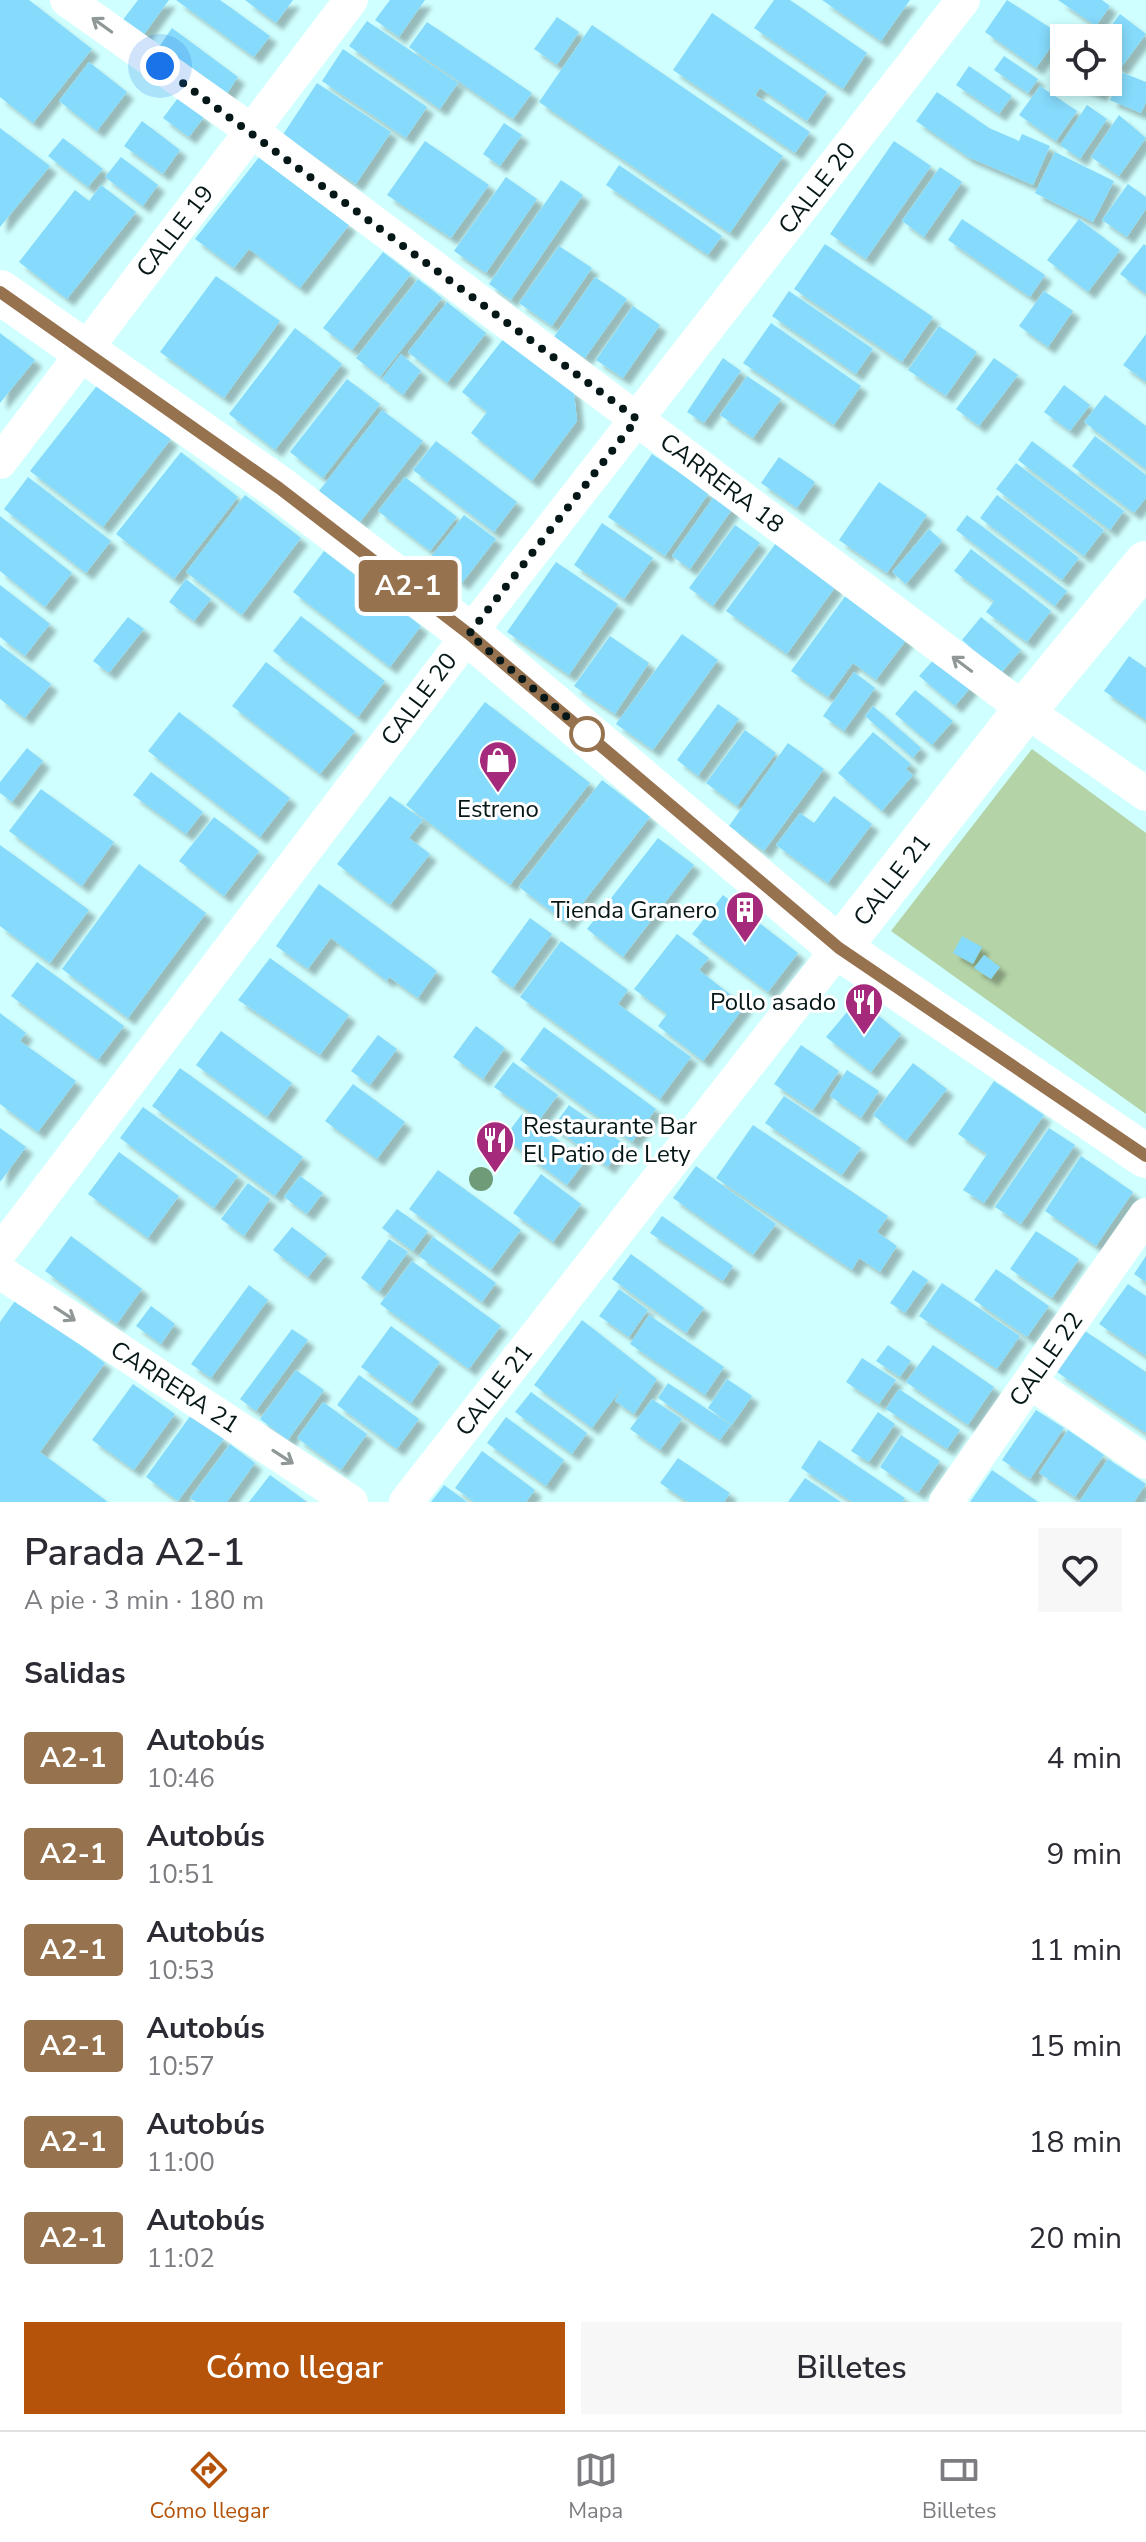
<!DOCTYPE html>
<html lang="es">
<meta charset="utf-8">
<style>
:root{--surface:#fff;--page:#f7f7f7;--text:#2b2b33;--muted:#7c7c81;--line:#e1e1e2;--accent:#b45309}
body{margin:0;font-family:"Nunito Sans",sans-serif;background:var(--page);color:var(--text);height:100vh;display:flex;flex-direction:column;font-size:30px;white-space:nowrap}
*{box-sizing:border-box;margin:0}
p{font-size:26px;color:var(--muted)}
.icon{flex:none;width:44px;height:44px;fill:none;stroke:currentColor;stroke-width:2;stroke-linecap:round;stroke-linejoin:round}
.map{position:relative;height:1502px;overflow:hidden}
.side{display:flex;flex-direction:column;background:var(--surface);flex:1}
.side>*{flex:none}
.badge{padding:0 16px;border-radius:6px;font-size:28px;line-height:52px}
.buttons{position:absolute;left:1050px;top:24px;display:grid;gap:16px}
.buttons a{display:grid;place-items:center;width:72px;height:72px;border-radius:0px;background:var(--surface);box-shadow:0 4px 12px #0003;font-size:40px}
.you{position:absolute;width:40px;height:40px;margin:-20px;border:6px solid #fff;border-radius:50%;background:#1a73e8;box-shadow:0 0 0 12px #1a73e833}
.map>.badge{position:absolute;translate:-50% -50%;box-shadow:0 0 0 4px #fff}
h2{padding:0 24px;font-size:30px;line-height:72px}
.round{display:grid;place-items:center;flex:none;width:84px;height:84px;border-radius:0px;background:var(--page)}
.overview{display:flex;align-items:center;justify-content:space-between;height:136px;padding:0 24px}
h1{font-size:38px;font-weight:600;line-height:60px}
.action{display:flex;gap:16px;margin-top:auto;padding:16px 24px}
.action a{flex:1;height:92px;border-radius:0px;background:var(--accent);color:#fff;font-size:32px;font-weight:600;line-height:92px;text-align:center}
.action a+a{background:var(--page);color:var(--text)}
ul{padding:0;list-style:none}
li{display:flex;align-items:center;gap:24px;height:96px;padding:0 24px}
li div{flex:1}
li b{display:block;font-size:30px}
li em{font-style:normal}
li .badge{min-width:88px;font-weight:700;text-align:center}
.menu{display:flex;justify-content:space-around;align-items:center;height:112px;border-top:2px solid var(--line);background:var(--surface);font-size:22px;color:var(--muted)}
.menu a{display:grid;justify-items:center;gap:4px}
.menu .selected{color:var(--accent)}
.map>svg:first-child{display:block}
</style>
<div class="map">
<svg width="1146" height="1502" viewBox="0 0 1146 1502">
<defs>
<filter id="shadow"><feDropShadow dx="7" dy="7" stdDeviation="2" flood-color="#0004"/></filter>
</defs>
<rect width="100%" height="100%" fill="#cffffe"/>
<path fill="#b4d3a7" d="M1032,749L1146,833V1114L891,931Z"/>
<g fill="#86dafb" filter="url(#shadow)">
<path d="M0,0H29L92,49L33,123L0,97Z"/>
<path d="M138,0H169L140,40L119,25Z"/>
<path d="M176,0H220L270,36L254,57Z"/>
<path d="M245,0H293L276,23Z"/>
<path d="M390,0H425L399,37L375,20Z"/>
<path d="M774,0H790L867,53L843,89L754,28Z"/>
<path d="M822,0H910L881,41Z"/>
<path d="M1007,0L1060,34L1036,68L985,32Z"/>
<path d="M1058,0H1102L1110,6L1096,26Z"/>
<path d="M712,13L827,92L807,121L760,88L755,95L810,132L795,153L673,70Z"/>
<path d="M1120,14L1146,34L1120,69L1108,60V38H1102Z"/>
<path d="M557,17L579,32L557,65L534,49Z"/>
<path d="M367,21L458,83L440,109L349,46Z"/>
<path d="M427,22L532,93L513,119L409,47Z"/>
<path d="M592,25L783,156L730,233L539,102Z"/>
<path d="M172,28L238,77L226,95L159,47Z"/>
<path d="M343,49L427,107L406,138L322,81Z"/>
<path d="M1064,50V81L1054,77Z"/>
<path d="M1004,56L1038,79L1028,93L994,70Z"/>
<path d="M89,62L127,92L97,131L59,101Z"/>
<path d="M969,66L1012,96L999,114L956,85Z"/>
<path d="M1121,72L1146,82V102L1141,113L1110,100Z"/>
<path d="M1068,82H1105L1100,94Z"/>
<path d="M317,83L391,132L356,184L282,136Z"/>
<path d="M1040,86L1077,111L1056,141L1019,115Z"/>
<path d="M937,92L989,128L1019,141L1022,134L1050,146L1033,185L968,157L916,121Z"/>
<path d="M178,98L204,117L189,137L163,118Z"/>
<path d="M1087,105L1107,119L1080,159L1060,145Z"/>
<path d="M1119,115L1146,138L1119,176L1091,157Z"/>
<path d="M142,121L180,150L163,174L124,146Z"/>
<path d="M504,123L522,135L500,166L483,154Z"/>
<path d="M0,128L50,166L0,227Z"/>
<path d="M63,138L103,169L88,187L48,156Z"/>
<path d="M425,141L489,185L451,238L387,195Z"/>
<path d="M894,141L931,166L866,259L830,234Z"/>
<path d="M1055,152L1114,181L1093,222L1035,193Z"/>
<path d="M260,156L349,225L300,288L249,249L234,268L195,239Z"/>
<path d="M121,157L158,185L143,206L105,177Z"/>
<path d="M619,165L722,236L708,255L606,185Z"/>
<path d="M940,167L962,182L924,237L902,221Z"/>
<path d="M506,177L537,199L486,273L454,251Z"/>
<path d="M561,180L583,195L511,300L489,284Z"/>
<path d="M1128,184L1146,197V209L1127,237L1102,220Z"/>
<path d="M101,185L136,212L67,299L19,262L75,190L89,201Z"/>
<path d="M962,219L1045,275L1030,297L948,240Z"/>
<path d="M1079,219L1120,250L1088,292L1047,260Z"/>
<path d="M825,244L933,317L902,362L794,289Z"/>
<path d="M1144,244L1146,246V294L1120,274Z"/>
<path d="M559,246L592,268L552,326L519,303Z"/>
<path d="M383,252L411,274L352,350L323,328Z"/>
<path d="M216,276L280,321L224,398L160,352Z"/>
<path d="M595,277L627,299L585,358L554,337Z"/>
<path d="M418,279L442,298L380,377L356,358Z"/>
<path d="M789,291L873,349L856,374L772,316Z"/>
<path d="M1044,291L1073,311L1048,347L1019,326Z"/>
<path d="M447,302L486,333L447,383L408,352Z"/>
<path d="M633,306L660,325L623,378L596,360Z"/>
<path d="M771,323L861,386L834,425L743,363Z"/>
<path d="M939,326L977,352L946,396L908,370Z"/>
<path d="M295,328L342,364L275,450L229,414Z"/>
<path d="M0,333L35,360L0,403Z"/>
<path d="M1146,334V382L1123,365Z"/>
<path d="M504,338L574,392L577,421L532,481L471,433L487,412L462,392Z"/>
<path d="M401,354L421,371L403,395L382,379Z"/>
<path d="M723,358L741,371L704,423L687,412Z"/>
<path d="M994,358L1018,375L979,426L956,409Z"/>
<path d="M747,376L781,399L753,438L720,415Z"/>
<path d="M347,379L380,404L323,478L290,452Z"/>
<path d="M99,383L171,439L103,527L30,471Z"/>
<path d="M1064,385L1090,405L1070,431L1044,412Z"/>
<path d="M1105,395L1146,426V469L1084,422Z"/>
<path d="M382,410L423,441L360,522L319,491Z"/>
<path d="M1095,436L1146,475V498L1134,513L1072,466Z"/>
<path d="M436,441L517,502L494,532L413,470Z"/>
<path d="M1032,441L1124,511L1110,530L1018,460Z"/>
<path d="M181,452L238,497L174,579L116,534Z"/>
<path d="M652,454L709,493L665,556L608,517Z"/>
<path d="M779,457L815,482L797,508L761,483Z"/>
<path d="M1016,463L1104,530L1084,556L996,489Z"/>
<path d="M28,477L111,541L86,573L4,509Z"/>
<path d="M405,477L457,517L430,551L378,511Z"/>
<path d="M879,482L927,515L887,573L839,540Z"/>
<path d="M245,495L301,538L242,615L186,572Z"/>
<path d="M715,495L733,508L690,569L672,556Z"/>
<path d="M997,495L1079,558L1062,580L980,518Z"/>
<path d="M464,515L496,539L462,583L429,559Z"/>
<path d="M967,515L1067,591L1055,606L956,530Z"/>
<path d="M0,516L72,573L45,607L0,571Z"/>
<path d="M602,523L653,558L624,599L574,565Z"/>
<path d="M735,525L760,543L713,606L689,588Z"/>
<path d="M929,529L942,541L906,584L892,572Z"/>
<path d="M776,543L836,586L787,654L726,611Z"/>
<path d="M971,549L1051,611L1027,642L986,612L994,601L954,571Z"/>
<path d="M324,551L421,626L390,667L293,592Z"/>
<path d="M556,562L618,604L569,675L507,632Z"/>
<path d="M186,579L211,599L194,621L169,602Z"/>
<path d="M0,585L50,624L25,656L0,637Z"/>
<path d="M846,595L907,639L876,680L853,663L828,697L791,671Z"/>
<path d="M301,616L385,681L358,717L273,651Z"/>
<path d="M128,617L144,629L109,673L93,661Z"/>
<path d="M981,617L1021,650L1001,673L962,640Z"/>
<path d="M682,634L718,660L653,750L616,724Z"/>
<path d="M610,636L649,663L615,714L574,686Z"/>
<path d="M0,645L51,684L25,718L0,699Z"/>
<path d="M1129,656L1146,668V720L1104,691Z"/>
<path d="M936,657L971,687L955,706L919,676Z"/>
<path d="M266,662L355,731L320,774L232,706Z"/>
<path d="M854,672L875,688L844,731L823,716Z"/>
<path d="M915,690L953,721L932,745L895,714Z"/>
<path d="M485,702L590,783L510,885L406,805Z"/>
<path d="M718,704L739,719L698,776L677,760Z"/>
<path d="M873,706L921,748L913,758L865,716Z"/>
<path d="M179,712L290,798L260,837L148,751Z"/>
<path d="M745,730L776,753L737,806L706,783Z"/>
<path d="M873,732L911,764L906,769L913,775L882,811L838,773Z"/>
<path d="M788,743L824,769L764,851L729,826Z"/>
<path d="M27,748L43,761L12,802L0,793V782Z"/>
<path d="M151,772L203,812L186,834L133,795Z"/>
<path d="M602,780L650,817L567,923L519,887Z"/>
<path d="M41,789L114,842L82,886L9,831Z"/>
<path d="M390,796L423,820L409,838L430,854L390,905L337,864Z"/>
<path d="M834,796L872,824L828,883L776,845L800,813L814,823Z"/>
<path d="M214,817L259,851L224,896L179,861Z"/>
<path d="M658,838L694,865L623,957L587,929Z"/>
<path d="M0,845L89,910L50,963L0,926Z"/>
<path d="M139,864L206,913L128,1018L62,969Z"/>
<path d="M319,884L437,971L418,998L389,977L387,981L331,938L308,969L276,946Z"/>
<path d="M723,895L798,953L768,992L692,934Z"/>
<path d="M530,918L552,934L513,988L491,972Z"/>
<path d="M677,934L709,958L699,970L745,1006L703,1061L658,1026L667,1014L634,989Z"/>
<path d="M962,936L982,947L973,964L953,953Z"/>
<path d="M561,941L628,990L618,1004L691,1057L660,1099L520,997Z"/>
<path d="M984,955L1000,967L991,979L974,968Z"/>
<path d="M270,958L349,1015L320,1055L238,1000Z"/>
<path d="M37,962L124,1026L98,1060L11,996Z"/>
<path d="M858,999L901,1034L871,1072L826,1037Z"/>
<path d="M0,1013L26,1033L20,1041L76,1081L38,1132L0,1104Z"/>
<path d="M476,1026L505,1048L483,1079L453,1057Z"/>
<path d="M544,1027L656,1109L632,1142L520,1060Z"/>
<path d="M221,1031L292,1083L267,1117L196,1065Z"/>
<path d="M378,1035L397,1049L370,1085L351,1071Z"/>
<path d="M801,1045L839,1071L813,1110L774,1084Z"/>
<path d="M513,1062L558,1095L540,1119L494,1087Z"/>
<path d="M913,1063L947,1089L906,1141L873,1115Z"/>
<path d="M180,1068L303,1157L275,1196L152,1106Z"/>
<path d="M847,1070L879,1091L861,1118L830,1096Z"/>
<path d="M994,1081L1044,1115L984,1203L963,1190L987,1154L958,1134Z"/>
<path d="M353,1084L405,1122L377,1159L325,1121Z"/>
<path d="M784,1096L861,1148L842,1175L765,1123Z"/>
<path d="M569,1105L624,1144L608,1167L553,1127Z"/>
<path d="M143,1107L238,1176L214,1208L120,1138Z"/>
<path d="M522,1114L586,1160L567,1185L504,1138Z"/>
<path d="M753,1125L888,1216L877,1232L897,1246L880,1272L859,1258L852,1270L716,1178Z"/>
<path d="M0,1128L26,1147L0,1182Z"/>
<path d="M1049,1128L1075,1145L1021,1224L995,1207Z"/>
<path d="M119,1152L179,1196L148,1238L88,1194Z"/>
<path d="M1081,1156L1133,1192L1096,1246L1045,1211Z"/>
<path d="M696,1166L776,1224L753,1255L673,1198Z"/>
<path d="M438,1170L521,1230L491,1270L409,1209Z"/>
<path d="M541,1174L581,1204L553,1242L513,1213Z"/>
<path d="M300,1176L323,1193L307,1214L284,1197Z"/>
<path d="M248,1183L270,1199L244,1236L221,1219Z"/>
<path d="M397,1209L428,1231L413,1251L382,1228Z"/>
<path d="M662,1216L733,1266L723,1281L650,1233Z"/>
<path d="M292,1227L327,1254L308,1277L273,1250Z"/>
<path d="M1036,1231L1079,1259L1052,1298L1010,1269Z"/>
<path d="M71,1236L142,1289L117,1324L45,1271Z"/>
<path d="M433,1237L496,1283L482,1302L419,1256Z"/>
<path d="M389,1239L408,1252L379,1292L361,1278Z"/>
<path d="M631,1254L704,1308L686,1333L612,1279Z"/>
<path d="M1146,1256V1282L1134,1274Z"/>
<path d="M412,1261L501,1326L469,1369L380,1304Z"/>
<path d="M996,1269L1049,1306L1027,1337L974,1300Z"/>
<path d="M913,1270L928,1280L905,1313L890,1303Z"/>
<path d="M942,1283L1020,1336L997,1369L919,1316Z"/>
<path d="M1128,1284L1146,1296V1356L1099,1324Z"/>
<path d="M249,1285L268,1300L211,1378L191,1364Z"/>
<path d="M619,1289L648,1310L629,1337L599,1316Z"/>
<path d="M17,1298L105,1363L40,1452L108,1502H0V1322Z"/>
<path d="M151,1306L175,1324L161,1344L136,1326Z"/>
<path d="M649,1315L724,1367L705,1395L630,1344Z"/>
<path d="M582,1320L657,1379L634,1414L615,1401L622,1388L592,1428L534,1385Z"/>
<path d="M391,1326L440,1362L411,1403L361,1367Z"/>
<path d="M292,1329L308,1340L256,1411L240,1399Z"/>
<path d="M1085,1331L1146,1372V1433L1057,1372Z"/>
<path d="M888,1345L911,1361L900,1377L876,1361Z"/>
<path d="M933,1345L994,1387L968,1425L906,1382Z"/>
<path d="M862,1358L896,1380L879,1404L846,1382Z"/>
<path d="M296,1370L324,1390L288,1440L260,1419Z"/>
<path d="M359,1375L419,1419L397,1449L337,1405Z"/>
<path d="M727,1379L752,1396L732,1425L708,1408Z"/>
<path d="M668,1383L731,1425L720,1440L658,1398Z"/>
<path d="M133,1384L175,1414L134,1470L92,1440Z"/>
<path d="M899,1389L960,1430L947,1449L886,1409Z"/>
<path d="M531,1392L587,1433L572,1454L515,1412Z"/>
<path d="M652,1399L682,1419L660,1450L630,1429Z"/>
<path d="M323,1402L367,1434L341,1470L297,1438Z"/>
<path d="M1036,1410L1064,1428L1030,1479L1002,1460Z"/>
<path d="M878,1412L895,1424L869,1462L851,1451Z"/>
<path d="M191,1415L224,1439L178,1501L146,1477Z"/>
<path d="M506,1417L564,1460L546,1486L487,1443Z"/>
<path d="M1068,1430L1104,1455L1075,1497L1039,1473Z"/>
<path d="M901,1435L940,1461L918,1493L880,1467Z"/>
<path d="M819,1440L905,1498L902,1502H852L801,1468Z"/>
<path d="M230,1444L255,1463L227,1502H196L190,1498Z"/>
<path d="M482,1451L535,1490L526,1502H474L455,1488Z"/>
<path d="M678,1458L730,1493L724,1502H688L660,1483Z"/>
<path d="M1108,1459L1146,1484L1134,1502H1079Z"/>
<path d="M992,1470L1038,1502H970Z"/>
<path d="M270,1475L307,1502H249Z"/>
<path d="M805,1478L841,1502H788Z"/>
<path d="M444,1485L467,1502H431Z"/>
</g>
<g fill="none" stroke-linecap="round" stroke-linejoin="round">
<g stroke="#fff" stroke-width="34">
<path d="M67,0L253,132L1025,710L1146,794"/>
<path d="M0,462L351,0"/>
<path d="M0,1252L469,634L963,0"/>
<path d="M0,1272L351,1502"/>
<path d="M1030,1382L1146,1462"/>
<path d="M406,1502L839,948"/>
<path d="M946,1502L1146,1215"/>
</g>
<g stroke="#fff" stroke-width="44">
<path d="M0,292L279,488L469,634L839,948L1146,1156"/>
<path d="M839,948L1025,710L1146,563"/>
</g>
</g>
<circle fill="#709b78" cx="481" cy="1179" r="12"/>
<defs><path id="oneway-shaft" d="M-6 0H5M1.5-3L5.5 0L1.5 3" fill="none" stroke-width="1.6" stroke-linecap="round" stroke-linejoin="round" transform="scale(2)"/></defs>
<g stroke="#8f9797">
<use href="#oneway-shaft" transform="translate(102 25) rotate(-144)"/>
<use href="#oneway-shaft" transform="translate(962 664) rotate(-143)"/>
<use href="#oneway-shaft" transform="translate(65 1314) rotate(33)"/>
<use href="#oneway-shaft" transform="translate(283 1457) rotate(33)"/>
</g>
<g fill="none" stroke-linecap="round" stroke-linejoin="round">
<defs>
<path id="line" d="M0,292L279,488L469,634L839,948L1146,1156"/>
</defs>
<use href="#line" stroke="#fff" stroke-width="18"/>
<use href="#line" stroke="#96724f" stroke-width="12"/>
<path stroke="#061718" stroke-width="8" stroke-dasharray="0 14.4" d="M160,66L637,419L469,634L587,734"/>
</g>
<defs>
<symbol id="shop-pin" viewBox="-11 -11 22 30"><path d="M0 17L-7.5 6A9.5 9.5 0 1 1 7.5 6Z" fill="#a62a7c" stroke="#fff"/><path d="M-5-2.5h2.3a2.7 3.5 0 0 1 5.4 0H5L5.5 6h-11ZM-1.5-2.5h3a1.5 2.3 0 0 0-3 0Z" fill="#fff"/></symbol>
<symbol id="building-pin" viewBox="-11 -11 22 30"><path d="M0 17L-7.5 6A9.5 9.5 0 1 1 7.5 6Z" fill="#a62a7c" stroke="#fff"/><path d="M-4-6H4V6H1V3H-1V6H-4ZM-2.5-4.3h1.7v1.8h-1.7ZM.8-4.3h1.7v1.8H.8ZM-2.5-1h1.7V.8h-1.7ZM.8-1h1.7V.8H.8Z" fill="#fff"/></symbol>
<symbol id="restaurant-pin" viewBox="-11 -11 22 30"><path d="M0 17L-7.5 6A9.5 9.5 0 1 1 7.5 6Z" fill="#a62a7c" stroke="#fff"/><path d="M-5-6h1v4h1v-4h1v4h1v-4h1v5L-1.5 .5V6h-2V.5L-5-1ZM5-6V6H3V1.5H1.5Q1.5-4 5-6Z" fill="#fff"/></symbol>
</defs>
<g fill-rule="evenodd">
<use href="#shop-pin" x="476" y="738" width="44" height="60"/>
<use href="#building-pin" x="723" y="888" width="44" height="60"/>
<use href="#restaurant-pin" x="842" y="980" width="44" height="60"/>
<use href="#restaurant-pin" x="473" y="1118" width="44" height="60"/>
</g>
<circle fill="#fff" stroke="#96724f" stroke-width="4" cx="587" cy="734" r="16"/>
<g text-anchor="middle" stroke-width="6" stroke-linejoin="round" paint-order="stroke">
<g font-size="24" fill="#061718" stroke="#fff">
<text transform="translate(817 188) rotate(-52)" y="8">CALLE 20</text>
<text transform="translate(175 231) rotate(-52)" y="8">CALLE 19</text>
<text transform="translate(722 483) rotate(37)" y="8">CARRERA 18</text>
<text transform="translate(419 699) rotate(-53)" y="8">CALLE 20</text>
<text transform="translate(892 880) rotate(-52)" y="8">CALLE 21</text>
<text transform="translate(1046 1359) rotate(-55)" y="8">CALLE 22</text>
<text transform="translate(175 1387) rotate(33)" y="8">CARRERA 21</text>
<text transform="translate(494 1390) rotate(-52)" y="8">CALLE 21</text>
</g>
<g font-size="24" fill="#061718" stroke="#fff" text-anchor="end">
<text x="498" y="817" text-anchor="middle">Estreno</text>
<text x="717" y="918">Tienda Granero</text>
<text x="836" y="1010">Pollo asado</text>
<text x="523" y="1134" text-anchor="start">Restaurante Bar<tspan x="523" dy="28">El Patio de Lety</tspan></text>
</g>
</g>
</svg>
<div class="buttons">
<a><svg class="icon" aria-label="locate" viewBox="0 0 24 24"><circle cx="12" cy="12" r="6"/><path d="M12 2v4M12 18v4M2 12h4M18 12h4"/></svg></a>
</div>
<div class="you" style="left:160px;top:66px"></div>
<b class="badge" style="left:408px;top:586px;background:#96724f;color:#fff">A2-1</b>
</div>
<section class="side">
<div class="overview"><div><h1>Parada A2-1</h1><p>A pie · 3 min · 180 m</p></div><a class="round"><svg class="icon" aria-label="heart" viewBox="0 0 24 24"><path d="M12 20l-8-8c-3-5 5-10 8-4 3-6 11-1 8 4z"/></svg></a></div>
<h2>Salidas</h2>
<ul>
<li><span class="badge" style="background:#96724f;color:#fff">A2-1</span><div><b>Autobús</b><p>10:46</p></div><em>4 min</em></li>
<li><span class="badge" style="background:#96724f;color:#fff">A2-1</span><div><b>Autobús</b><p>10:51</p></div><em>9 min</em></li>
<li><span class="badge" style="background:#96724f;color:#fff">A2-1</span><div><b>Autobús</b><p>10:53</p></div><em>11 min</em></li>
<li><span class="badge" style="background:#96724f;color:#fff">A2-1</span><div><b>Autobús</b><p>10:57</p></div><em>15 min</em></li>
<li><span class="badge" style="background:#96724f;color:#fff">A2-1</span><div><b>Autobús</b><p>11:00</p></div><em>18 min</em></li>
<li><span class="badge" style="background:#96724f;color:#fff">A2-1</span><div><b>Autobús</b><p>11:02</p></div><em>20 min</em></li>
</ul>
<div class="action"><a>Cómo llegar</a><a>Billetes</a></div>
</section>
<nav class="menu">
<a class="selected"><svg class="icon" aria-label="directions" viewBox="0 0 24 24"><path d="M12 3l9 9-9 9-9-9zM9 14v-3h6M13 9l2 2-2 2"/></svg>Cómo llegar</a>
<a><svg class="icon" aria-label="map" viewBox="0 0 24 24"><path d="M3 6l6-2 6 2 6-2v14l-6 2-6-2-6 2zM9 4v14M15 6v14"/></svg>Mapa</a>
<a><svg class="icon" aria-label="tickets" viewBox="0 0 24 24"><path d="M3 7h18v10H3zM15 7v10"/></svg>Billetes</a>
</nav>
